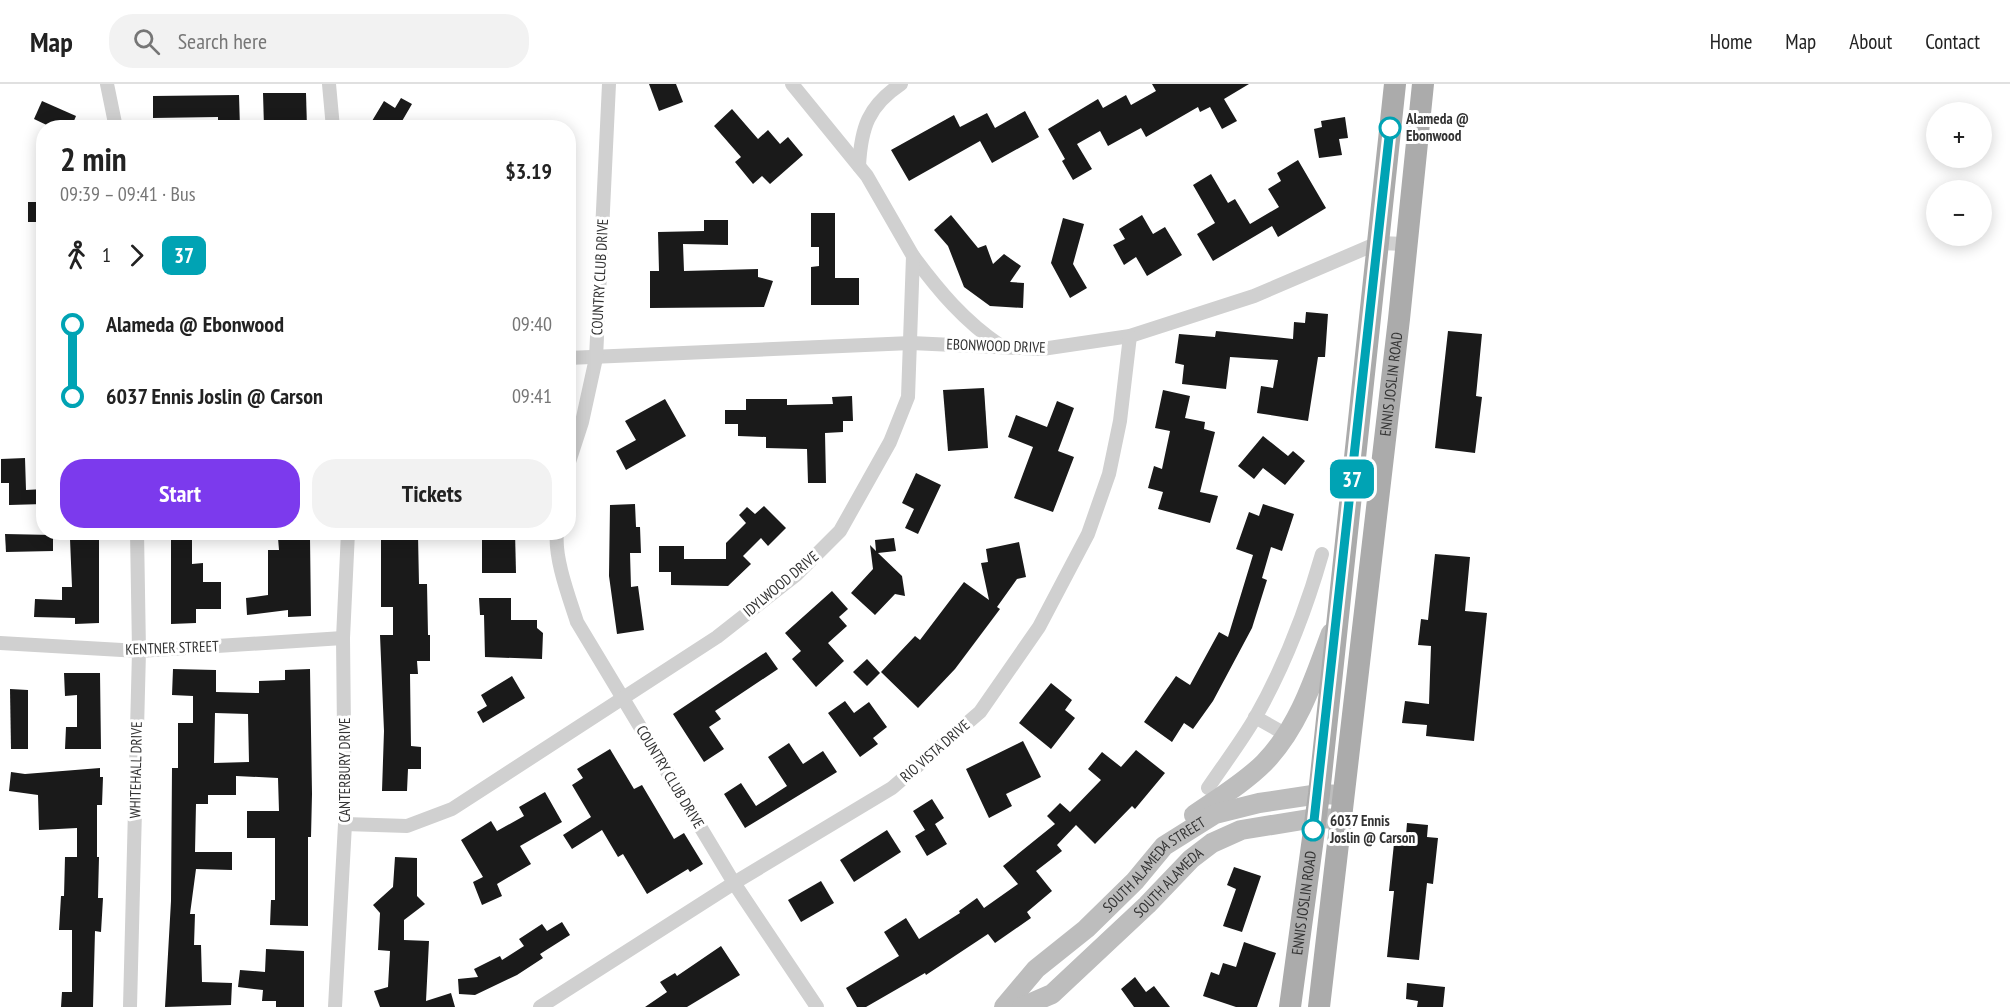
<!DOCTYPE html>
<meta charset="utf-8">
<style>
:root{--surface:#fff;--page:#f2f2f2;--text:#222;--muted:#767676;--line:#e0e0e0;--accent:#7c3aed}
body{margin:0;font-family:"PT Sans Narrow",sans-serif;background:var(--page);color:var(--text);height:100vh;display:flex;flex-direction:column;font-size:22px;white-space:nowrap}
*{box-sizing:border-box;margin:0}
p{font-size:20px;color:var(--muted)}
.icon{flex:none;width:33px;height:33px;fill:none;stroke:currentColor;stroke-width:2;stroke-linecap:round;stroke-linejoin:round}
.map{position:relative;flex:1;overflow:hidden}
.drawer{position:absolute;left:36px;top:36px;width:540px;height:420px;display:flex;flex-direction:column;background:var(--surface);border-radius:24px;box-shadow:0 3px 15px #0003}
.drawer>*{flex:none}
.badge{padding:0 12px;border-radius:9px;font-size:21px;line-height:39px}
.buttons{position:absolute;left:1926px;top:18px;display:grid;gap:12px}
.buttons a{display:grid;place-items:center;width:66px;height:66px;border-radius:50%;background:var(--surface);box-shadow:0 3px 15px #0003;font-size:30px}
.map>.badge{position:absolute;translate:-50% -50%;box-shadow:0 0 0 3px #fff}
.legs{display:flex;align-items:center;gap:9px;height:66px;padding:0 24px;font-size:20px}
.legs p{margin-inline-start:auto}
.headline{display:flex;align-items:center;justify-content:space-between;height:102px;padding:0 24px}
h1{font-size:33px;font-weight:600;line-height:45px}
.primary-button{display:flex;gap:12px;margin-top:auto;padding:12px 24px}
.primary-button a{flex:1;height:69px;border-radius:24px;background:var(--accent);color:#fff;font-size:24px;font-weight:600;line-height:69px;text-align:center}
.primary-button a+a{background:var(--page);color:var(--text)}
ul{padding:0 24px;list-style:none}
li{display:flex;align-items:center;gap:21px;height:72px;font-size:22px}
li i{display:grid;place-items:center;width:9px;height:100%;margin:0 8px;background:currentColor}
li i::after{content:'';width:15px;height:15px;margin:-8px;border:4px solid;border-radius:50%;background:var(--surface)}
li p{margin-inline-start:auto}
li:first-child i{background:linear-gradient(#0000 50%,currentColor 0)}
li:last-child i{background:linear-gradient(currentColor 50%,#0000 0)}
header{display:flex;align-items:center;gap:36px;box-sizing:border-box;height:84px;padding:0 30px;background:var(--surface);border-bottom:2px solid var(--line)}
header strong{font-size:28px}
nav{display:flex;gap:33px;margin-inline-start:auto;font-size:21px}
.search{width:420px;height:54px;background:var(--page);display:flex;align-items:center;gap:15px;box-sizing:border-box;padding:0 21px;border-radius:24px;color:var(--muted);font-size:22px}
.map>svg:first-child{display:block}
</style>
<header>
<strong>Map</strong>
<div class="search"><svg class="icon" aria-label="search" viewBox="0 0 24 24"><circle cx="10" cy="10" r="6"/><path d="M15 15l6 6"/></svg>Search here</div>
<nav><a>Home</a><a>Map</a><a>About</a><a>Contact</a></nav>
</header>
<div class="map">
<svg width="2010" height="923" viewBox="0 0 2010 923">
<rect width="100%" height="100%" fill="#fff"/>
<g fill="#1a1a1a" fill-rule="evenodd">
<path d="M649,0H676L683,18L659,27Z"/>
<path d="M1152,0H1249L1224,15L1237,37L1222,45L1210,23L1200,28L1198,23L1146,53L1141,44L1108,62L1100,47L1077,60L1092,85L1073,96L1062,77L1065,75L1048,45L1098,15L1103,24L1126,11L1131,21L1156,7Z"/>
<path d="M263,9H306L307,44L264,43Z"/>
<path d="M239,11L240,44H218V33L153,34V12Z"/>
<path d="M401,14L412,20L398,44H383L372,37L384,17L395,24Z"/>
<path d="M42,17L76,32L71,44H53L34,35Z"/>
<path d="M732,25L758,55L768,46L780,60L788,53L803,71L770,100L762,92L753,100L735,78L741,73L714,42Z"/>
<path d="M1025,27L1039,53L992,79L980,57L909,97L891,66L954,31L960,43L987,29L995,44Z"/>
<path d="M1345,33L1348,54L1339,55L1342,71L1319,74L1314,45L1322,43L1321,37Z"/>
<path d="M1298,76L1326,124L1278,153L1272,142L1213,177L1197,150L1215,139L1193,101L1211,90L1228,119L1235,115L1250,140L1279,123L1268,105L1281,97L1277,89Z"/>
<rect x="28" y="118" width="16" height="20"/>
<path d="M811,129H835V194H859V221H811V183L819,182V163H811Z"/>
<path d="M951,131L978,164L986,161L993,180L1004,170L1021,182L1010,198L1024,199L1023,224L990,222L964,203L948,162L934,146Z"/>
<path d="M1142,131L1153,150L1165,143L1182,171L1147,192L1136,173L1124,181L1113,161L1125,155L1119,145Z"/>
<path d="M1063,134L1084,140L1073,180L1087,204L1070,214L1051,179Z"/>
<path d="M704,136H728V161L683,160L684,187L758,185V193L773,197L764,223L650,224V187H659L658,148L704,147Z"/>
<path d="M1306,228L1328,230L1325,273H1318L1308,337L1257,329L1261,302L1273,304L1278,276L1230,273L1226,305L1182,300L1184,281L1175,279L1179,250L1215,253L1216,247L1293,255L1294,238L1305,239Z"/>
<path d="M1448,247L1482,250L1476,312L1482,313L1475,369L1435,364Z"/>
<path d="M984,304L988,364L948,367L943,306Z"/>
<path d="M1163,306L1190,312L1185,334L1205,338L1204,345L1215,348L1200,408L1218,412L1210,439L1158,425L1163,408L1148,404L1154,382L1162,385L1170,347L1155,344Z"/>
<path d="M852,312L853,337H843V348L825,349L826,399H808L807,365L766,364V353L738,352V340H725V326H746V315H787V321L833,320L832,313Z"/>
<path d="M665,315L686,352L626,386L616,367L636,356L625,337Z"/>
<path d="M1057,317L1074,324L1058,367L1074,373L1053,428L1014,414L1033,363L1008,353L1016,331L1047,343Z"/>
<path d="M1263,352L1288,372L1293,367L1305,377L1285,401L1263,384L1254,395L1238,382Z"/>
<path d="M25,374L26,406L44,405V420L9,421V399H1V375Z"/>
<path d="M916,389L941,401L918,450L905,444L914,425L902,419Z"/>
<path d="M635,420L636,443H640L641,469H630L631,503L638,502L644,546L617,550L609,492L610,421Z"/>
<path d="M1263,420L1294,430L1282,467L1271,463L1262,494L1267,496L1252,544L1213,617L1193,645L1184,639L1172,658L1144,638L1176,592L1190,601L1219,548L1228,553L1253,471L1236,465L1249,428L1259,432Z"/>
<path d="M764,422L786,444L768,462L761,454L743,472L751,480L728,502L671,501V488H659V462H684V475H726V459L746,439L739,431L747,423L755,430Z"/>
<path d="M482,448H515L516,489H482Z"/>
<path d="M5,450L53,451V467L6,468Z"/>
<path d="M418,451L419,500H427L428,551H430V577H417L418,590H410L411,662L421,663V685H408L407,707H382L384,647L380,551H393V523H381V452Z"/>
<path d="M171,452H192V480L203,479V498H221V525H196V539L171,540Z"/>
<path d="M278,454H310L311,532L288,533V526L247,531L246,514L268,511V466H279Z"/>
<path d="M894,454L896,467L878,469L902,492L905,512L895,510L875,531L851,509L873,485L870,461L876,467L875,456Z"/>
<path d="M70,455H99V539L75,540V534L34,533L35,515L62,516V503H72Z"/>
<path d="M1019,458L1026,493L1017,495L997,523L1000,525L955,585L918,624L881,588L915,552L920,556L964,498L989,516L981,479L988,478L986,465Z"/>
<path d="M1435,470L1470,473L1465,527L1487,529L1474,657L1426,652L1427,641L1402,639L1405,617L1429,620L1431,562L1418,561L1421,535L1428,536Z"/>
<path d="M832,507L848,525L839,533L847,542L828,559L844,577L816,603L792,575L801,567L785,549Z"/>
<path d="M479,514H511V536H537V544L543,549L542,575L485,573L484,531H480Z"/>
<path d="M766,568L778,585L715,627L721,635L709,643L724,665L704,678L673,630Z"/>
<path d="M867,575L880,589L867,602L853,588Z"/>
<path d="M173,585L216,586V608L259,609V597L285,596V586L310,585L312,710L311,753H308V842L270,841L271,816H275V754H247V727H279L278,694L236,692V711H208V720H196L195,768H232V786L196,785L190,830H195L194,861H201L202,898L232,899L231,921L165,923L171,817L172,684H178V639H193V612L172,611ZM215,629L248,630L249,678L214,679Z"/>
<path d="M64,589H100L101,665H65L66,643H77V611L65,612Z"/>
<path d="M512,592L525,614L483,639L477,628L487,622L481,611Z"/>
<path d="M1051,599L1072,616L1065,626L1075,634L1051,665L1019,639Z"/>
<path d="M10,605L28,606V665H11Z"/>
<path d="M845,617L854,629L869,618L887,643L873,654L878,660L860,673L828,629Z"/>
<path d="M1023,657L1041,693L1006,710L1012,722L989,734L966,685Z"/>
<path d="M789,659L803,680L823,667L837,688L745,744L724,710L741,699L756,722L787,702L768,673Z"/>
<path d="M610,665L634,705L642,701L674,755L684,749L703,780L690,788L688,785L647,810L623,770L618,773L602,746L572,765L563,751L591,733L572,701L583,694L577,685Z"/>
<path d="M1136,666L1165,689L1135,725L1132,722L1095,760L1076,741L1057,761L1062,767L1036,787L1052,807L1027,828L1031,834L995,859L988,850L926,891L925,889L866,923H857L846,904L899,872L884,848L906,834L919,855L960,829L959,827L977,814L984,824L1018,800L1003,782L1055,740L1047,732L1060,719L1070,728L1101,696L1088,685L1102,668L1121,683Z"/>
<path d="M100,684V693H103L102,721H97V773H99L98,814H103L101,848L95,847L93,923H61L62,908H72V846H59L61,812H64L65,773H77V744L39,746L38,711L9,707L11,688L25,690Z"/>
<path d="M545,708L562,738L520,762L531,780L497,800L502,812L482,821L473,798L483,793L461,756L491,737L497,747L524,732L519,723Z"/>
<path d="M932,715L944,734L935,740L947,760L927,772L915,752L925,746L913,727Z"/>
<path d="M1407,739L1428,741L1427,753L1438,754L1433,800L1427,799L1419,876L1387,873L1394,807H1389L1395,750L1406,751Z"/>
<path d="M887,746L901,768L854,798L840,776Z"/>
<path d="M395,773L417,774V812L425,820L404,836V856L429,857L426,917L451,909L455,923H380L374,907L388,903L390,867L378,866L380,829L373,821L393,803Z"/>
<path d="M1234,783L1261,792L1242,848L1223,842L1236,805L1227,801Z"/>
<path d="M821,797L834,819L801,838L788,816Z"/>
<path d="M562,838L570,851L540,870L543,874L517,891L475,911L459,910L458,895L478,893L474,885L500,872L502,876L524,862L519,855L542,840L547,847Z"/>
<path d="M1244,858L1276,869L1257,923H1236L1203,912L1211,888L1219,891L1223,879L1236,883Z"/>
<path d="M721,862L740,891L687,923H645L667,908L660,898L675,889L677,892Z"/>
<path d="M266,865L304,867V923H276V917H262L263,906L238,903L240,886L265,888Z"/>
<path d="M1135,893L1146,908L1154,902L1170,923H1134L1121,905Z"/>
<path d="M1407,899L1445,903L1443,923H1417L1418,917L1406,915Z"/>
</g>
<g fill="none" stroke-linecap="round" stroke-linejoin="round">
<g stroke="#d0d0d0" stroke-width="14">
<path d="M107,0L116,44"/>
<path d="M329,0L333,44"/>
<path d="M859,82C861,44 868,22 901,0"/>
<path d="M913,172C939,207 964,237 1001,262"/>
<path d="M568,274L911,259L1042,265L1130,252L1254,212L1378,159L1406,160"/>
<path d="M568,381L582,338L596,274L609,0"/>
<path d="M557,448C554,474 569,513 577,538L734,799L817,923"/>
<path d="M0,559L139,567L343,554"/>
<path d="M1255,633L1287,651"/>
<path d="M1208,704C1224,680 1241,658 1255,634C1284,583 1306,526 1322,470"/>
<path d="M345,740L407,742L452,725L717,553L796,491L840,447L890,358L908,313L913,172L867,92L792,0"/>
<path d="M130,923L139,567L137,448"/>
<path d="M335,923L345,740L343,554L348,448"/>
<path d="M540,923L734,799L892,704L980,628L1039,543L1088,450L1109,390L1120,337L1130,252"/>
</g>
<g stroke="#bdbdbd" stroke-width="20">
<path d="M1194,731C1217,715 1244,699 1264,679C1299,643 1314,595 1331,549"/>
<path id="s1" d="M1004,923L1036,885L1086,845L1135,797L1164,762L1215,730L1259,719L1319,710L1343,711"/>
<path id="s2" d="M1022,923L1052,910L1147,821L1191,775L1212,759L1241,746L1315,734L1341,735"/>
</g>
<g stroke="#ababab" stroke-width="22">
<path id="s3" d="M1290,923L1319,710L1395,0"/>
<path id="s4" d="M1319,923L1399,235L1423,0"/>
</g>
</g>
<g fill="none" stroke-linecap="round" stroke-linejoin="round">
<defs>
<path id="line-1" d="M1313,746L1390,44"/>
</defs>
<use href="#line-1" stroke="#fff" stroke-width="14"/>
<use href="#line-1" stroke="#00a3b4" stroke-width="9"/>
</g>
<g fill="#fff" stroke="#00a3b4" stroke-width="3">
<circle cx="1390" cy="44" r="10"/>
<circle cx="1313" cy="746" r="10"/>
</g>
<g text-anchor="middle" stroke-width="6" stroke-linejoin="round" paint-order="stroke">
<g font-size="15" font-weight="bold" fill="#333" stroke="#fff" text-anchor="start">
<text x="1406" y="40">Alameda @<tspan x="1406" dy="17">Ebonwood</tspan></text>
<text x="1330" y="742">6037 Ennis<tspan x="1330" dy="17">Joslin @ Carson</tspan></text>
</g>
<g font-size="15" fill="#333" stroke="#fff">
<text transform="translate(600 193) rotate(-87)" y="5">COUNTRY CLUB DRIVE</text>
<text transform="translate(996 262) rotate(2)" y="5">EBONWOOD DRIVE</text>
<text dy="5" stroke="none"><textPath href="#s4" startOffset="627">ENNIS JOSLIN ROAD</textPath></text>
<text transform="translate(781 500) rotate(-40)" y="5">IDYLWOOD DRIVE</text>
<text transform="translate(172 564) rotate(-2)" y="5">KENTNER STREET</text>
<text transform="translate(935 667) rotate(-41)" y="5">RIO VISTA DRIVE</text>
<text transform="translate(136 686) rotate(-89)" y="5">WHITEHALL DRIVE</text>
<text transform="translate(345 686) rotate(-90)" y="5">CANTERBURY DRIVE</text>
<text transform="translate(670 693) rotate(59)" y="5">COUNTRY CLUB DRIVE</text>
<text dy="5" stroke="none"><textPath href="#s1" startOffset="208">SOUTH ALAMEDA STREET</textPath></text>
<text dy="5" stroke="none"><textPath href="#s2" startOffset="194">SOUTH ALAMEDA</textPath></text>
<text dy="5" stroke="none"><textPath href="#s3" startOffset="105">ENNIS JOSLIN ROAD</textPath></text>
</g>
</g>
</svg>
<div class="buttons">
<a>+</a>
<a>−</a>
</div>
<b class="badge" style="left:1352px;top:395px;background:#00a3b4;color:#fff">37</b>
<section class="drawer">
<div class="headline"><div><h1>2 min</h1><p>09:39 – 09:41 · Bus</p></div><b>$3.19</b></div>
<div class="legs"><svg class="icon" aria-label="walk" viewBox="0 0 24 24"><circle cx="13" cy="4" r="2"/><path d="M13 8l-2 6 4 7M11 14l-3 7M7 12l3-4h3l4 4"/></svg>1<svg class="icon" aria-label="forward" viewBox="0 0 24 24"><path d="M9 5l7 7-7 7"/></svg><b class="badge" style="background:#00a3b4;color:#fff">37</b></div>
<ul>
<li><i style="color:#00a3b4"></i><b>Alameda @ Ebonwood</b><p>09:40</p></li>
<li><i style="color:#00a3b4"></i><b>6037 Ennis Joslin @ Carson</b><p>09:41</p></li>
</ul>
<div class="primary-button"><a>Start</a><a>Tickets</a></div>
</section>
</div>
